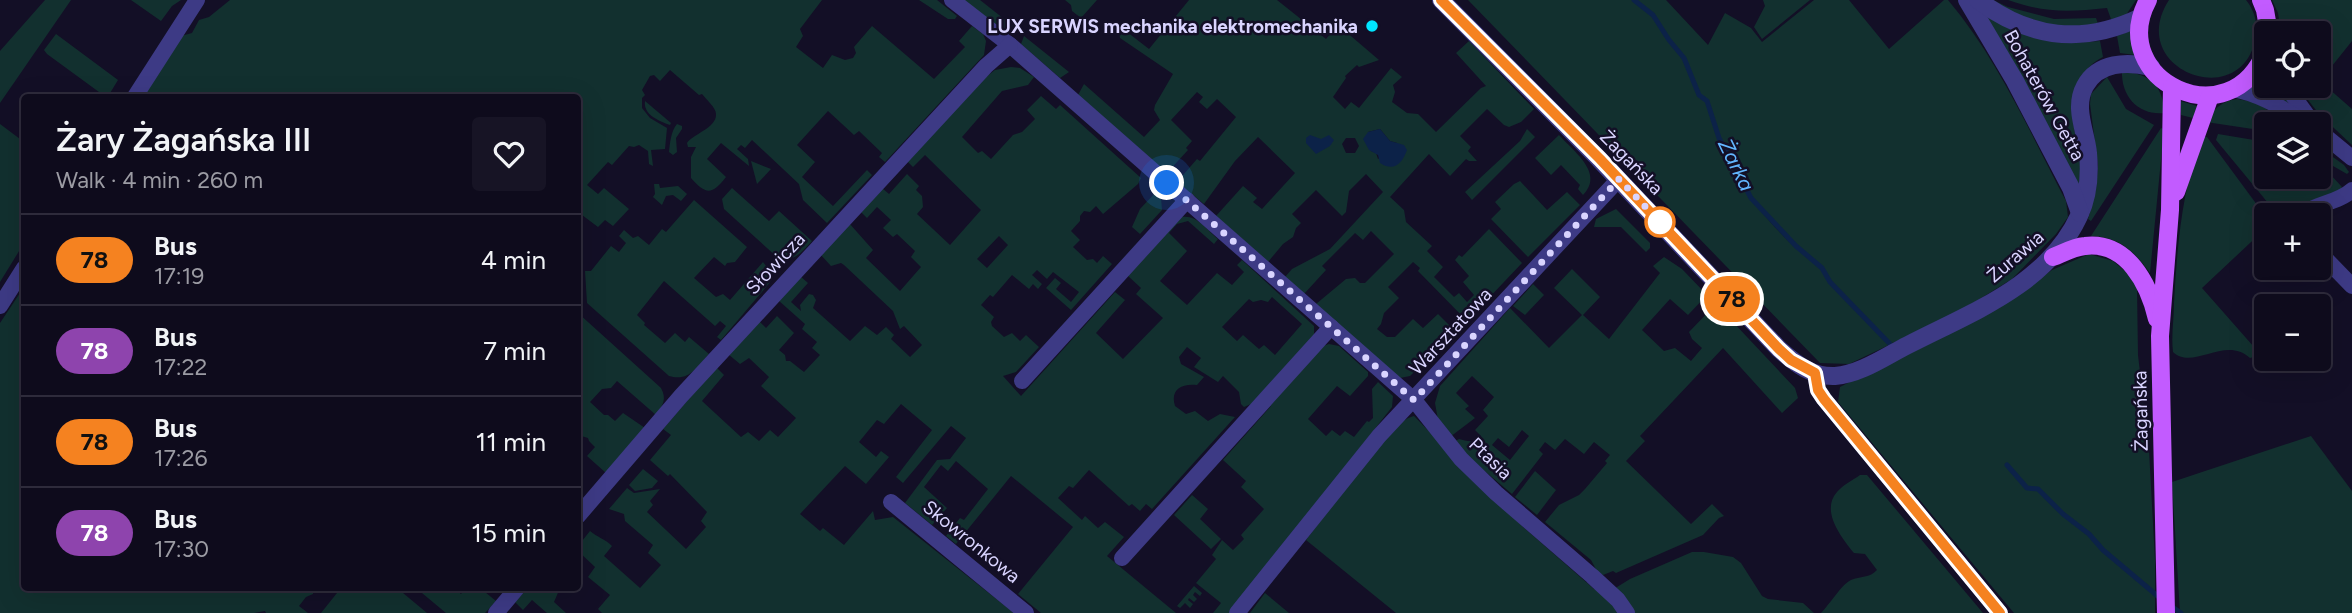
<!DOCTYPE html>
<meta charset="utf-8">
<style>
:root{--surface:#0e0b1c;--page:#171425;--text:#f1f3f6;--muted:#9b9ba3;--line:#2e2b3b}
body{margin:0;font-family:Figtree,sans-serif;background:var(--page);color:var(--text);height:100vh;display:flex;flex-direction:column;font-size:26px;white-space:nowrap}
*{box-sizing:border-box;margin:0}
p{font-size:23px;color:var(--muted)}
.icon{flex:none;width:38px;height:38px;fill:none;stroke:currentColor;stroke-width:2;stroke-linecap:round;stroke-linejoin:round}
.map{position:relative;flex:1;overflow:hidden}
.details{position:absolute;left:21px;top:94px;width:560px;height:497px;display:flex;flex-direction:column;background:var(--surface);border-radius:7px;box-shadow:0 7px 28px #0002,0 0 0 2px var(--line)}
.details>*{flex:none}
.badge{padding:0 14px;border-radius:23px;font-size:24px;line-height:46px}
.fabs{position:absolute;left:2254px;top:21px;display:grid;gap:14px}
.fabs a{display:grid;place-items:center;width:77px;height:77px;border-radius:7px;background:var(--surface);box-shadow:0 7px 28px #0002,0 0 0 2px var(--line);font-size:35px}
.you{position:absolute;width:35px;height:35px;margin:-18px;border:5px solid #fff;border-radius:50%;background:#1a73e8;box-shadow:0 0 0 10px #1a73e833}
.map>.badge{position:absolute;translate:-50% -50%;box-shadow:0 0 0 4px #fff}
.round{display:grid;place-items:center;flex:none;width:74px;height:74px;border-radius:7px;background:var(--page)}
.head{display:flex;align-items:center;justify-content:space-between;height:119px;padding:0 35px}
h1{font-size:33px;font-weight:600;line-height:52px}
ul{padding:0;list-style:none}
li{display:flex;align-items:center;gap:21px;height:91px;padding:0 35px;border-top:2px solid var(--line)}
li div{flex:1}
li b{display:block;font-size:26px}
li em{font-style:normal}
li .badge{min-width:77px;font-weight:700;text-align:center}
.map>svg:first-child{display:block}
</style>
<div class="map">
<svg width="2352" height="613" viewBox="0 0 2352 613">
<rect width="100%" height="100%" fill="#130f26"/>
<g fill="#12302f" fill-rule="evenodd">
<path d="M45,0H71L0,103V51Z"/>
<path d="M131,0H181L172,6L161,21Z"/>
<path d="M230,0H822L800,29L803,36L796,47L823,68L832,55L845,60L853,58L856,53L854,47L872,26L934,79L965,47L959,41L972,26L983,34L986,41L984,55L885,162L879,157L882,153L859,131L854,135L828,111L797,145L815,162L802,177L833,206L867,170L872,175L827,223L803,200L799,184L752,140L745,148L741,145L737,149L748,159L749,166L721,143L707,159L726,177C712,195 706,195 691,178V157L696,147H688L687,143C693,134 717,128 716,114C716,108 706,99 702,94L699,95L670,70L660,81L654,75L650,76L642,90L645,95L642,98V108L650,118L667,128L665,149L651,150L653,166L649,164L648,151L639,145L634,147L629,146L612,165L608,162L587,185L598,194L604,188L629,209L613,226L605,220L598,227L578,212V98H144L149,83L181,36L192,33L199,20L209,17Z"/>
<path d="M919,0H937L957,16L955,19H948Z"/>
<path d="M963,0H980L1013,26L1006,32Z"/>
<path d="M1065,0H1097L1081,18L1072,11L1071,5Z"/>
<path d="M1189,0H1277L1326,39L1338,25L1379,60L1359,67L1357,65L1345,76L1346,78L1333,97L1345,109L1351,102L1359,108L1391,68L1402,77L1393,85L1395,92L1392,102L1407,113L1418,114L1436,132L1481,88L1486,86L1456,53L1469,41L1534,109L1521,122L1509,127L1504,125L1487,109L1460,136L1471,147L1468,151L1477,161H1469L1466,159L1450,176L1429,154L1390,197L1404,210L1406,222L1432,246L1427,251L1443,267L1434,277L1454,297L1459,293L1467,302L1474,295L1463,282L1469,276L1455,260L1459,255L1462,257L1489,229L1522,263L1467,321L1418,271L1420,268L1413,262L1388,287L1399,298L1384,313L1381,324L1377,329L1387,337H1395L1413,319L1423,328L1438,314L1456,332L1410,376L1400,378L1316,304L1346,279L1355,278L1360,283H1365L1394,254L1371,231L1363,240L1355,233L1322,266L1326,270L1304,294L1285,277L1292,269L1330,249L1383,192L1366,174L1349,191L1346,212L1342,216L1316,190L1292,214L1301,223L1296,228L1293,237L1283,244L1268,262L1216,216L1243,186L1257,198L1253,202L1262,209L1295,173L1258,137L1235,161L1204,204L1177,182L1197,159L1200,161L1236,117L1217,99L1207,109L1199,102L1203,97L1197,92L1171,120L1192,141L1186,148L1188,150L1167,173L1078,95L1084,84L1144,137L1160,120L1154,110L1155,105L1173,74L1120,38L1118,25L1149,49ZM1380,129L1390,141L1397,143L1378,159L1376,153L1371,151L1368,132ZM1346,138H1355L1359,146L1355,153H1346L1342,144Z"/>
<path d="M1468,0H1666L1708,45L1725,13L1751,28L1762,42L1814,0H1849L1889,49L1944,0H1948C1998,59 2030,133 2066,201L2068,217L2056,234L2012,279L1962,310L1923,331L1890,344L1837,287L1830,282L1822,268L1796,246L1749,194L1719,138L1705,99C1710,112 1713,127 1719,140C1736,182 1763,218 1796,248C1807,258 1826,267 1829,282L1889,345L1849,364L1820,363Z"/>
<path d="M1763,0H1810L1762,39L1754,27L1765,6Z"/>
<path d="M1993,0L2008,7L2054,19L2096,18L2098,24C2069,29 2037,29 2010,15C2004,12 1998,5 1993,0Z"/>
<path d="M2008,0H2136L2126,15L2112,22L2107,8C2069,12 2044,13 2008,0Z"/>
<path d="M2169,0H2246C2255,11 2259,26 2255,41C2238,113 2125,68 2169,0Z"/>
<path d="M2272,0H2352V41L2320,81L2352,109V145L2319,114L2297,86H2319V33H2281L2278,13Z"/>
<path d="M1982,14C2026,38 2049,46 2100,41L2103,57C2093,62 2085,70 2080,80C2059,117 2088,146 2078,187Z"/>
<path d="M2130,31L2135,55L2120,53L2117,36Z"/>
<path d="M56,34L118,80L107,98H96L99,92L47,54L44,50Z"/>
<path d="M1024,36L1069,72L1060,78L1021,44Z"/>
<path d="M1011,67L1020,68L1034,77L1028,85L1002,91L962,137L978,153L982,151L991,159L1013,135L1022,132L1035,119L1027,110L1041,96L1056,109L1060,105L1141,178L1138,184L1103,214L1096,206L1090,212L1084,211L1080,216V221L1071,231L1080,240L1073,247L1087,260L1093,259L1097,263L1103,256L1112,264L1071,310L1046,288L1055,278L1061,283L1056,289L1071,302L1079,292L1053,272L1047,279L1037,270L1032,275L1042,284L1038,289L1033,284L1029,289L1012,275L993,297L990,295L981,305L994,317L991,322L992,326L1004,337L1012,333L1020,341L1026,335L1039,347L1016,372L1003,376L1021,396L1115,292L1125,300L1096,333L1123,359L1163,318L1136,294L1141,288L1127,275L1181,217C1197,214 1207,230 1218,239L1214,244L1188,221L1177,224L1169,233L1187,251L1160,281L1187,305L1217,273L1232,285L1244,272L1237,265L1242,260L1314,326V335L1251,404L1244,407L1241,404L1239,392L1223,376L1218,382L1194,367L1201,358L1187,347L1179,357L1181,364L1204,377L1197,385C1181,383 1170,390 1175,406L1186,414L1195,411L1208,421L1220,414L1235,417L1152,509L1146,504L1140,511L1132,504L1129,506L1089,470L1073,488L1069,486L1058,498L1082,520L1085,516L1098,528L1105,522L1124,537L1107,556L1176,613H1041L1018,594L1073,527L1011,476L956,544L946,536L960,518L964,520L988,489L956,461L948,471L941,465L924,487L947,508L932,525L905,503L937,460L950,459L966,438L951,426L903,483L896,477L932,430L901,404L884,424L877,420L859,442L876,457L881,451L889,457L866,484L845,466L800,514L820,531L823,528L844,545L873,511L875,520L893,517L1014,613H602L598,609L610,595L588,577L595,567L578,551V546L590,531C597,537 605,539 612,546L604,556L640,588L661,565L648,553L653,545L625,521L624,514L609,509L627,488L634,493L660,489L650,501L653,505L647,512L686,549L706,527L701,521L707,512L670,474L668,476L650,460L671,435L663,429L716,367L724,375L702,401L741,437L748,432L759,441L770,430L778,437L796,418L761,386L769,377L749,358L740,364L728,354L759,321L766,328L777,316L794,333L779,350L785,355L786,361H790L804,372L820,355L812,348L817,342L802,329L805,324L778,300L800,276L808,283L791,302L801,311L800,305L809,294L813,295L816,300L813,308L850,341L865,326L877,335L886,327L894,335L891,339L910,357L922,345L904,326L900,329L893,311L844,265L841,263L831,266L820,254L849,223L873,250L866,258L900,291L921,267L911,257L915,251L897,234L893,237L883,228L891,220L877,207L867,218L860,211L882,188L889,194L907,174L919,186L916,190L922,196L923,207L917,214L950,245L981,210L925,155L913,167L907,161L986,77L995,70ZM999,236L1008,245L987,268L977,259ZM1272,297L1302,324L1275,355L1264,345L1259,349L1243,335L1237,341L1222,327L1249,299L1253,302L1261,300L1268,302Z"/>
<path d="M2122,71C2151,75 2161,83 2165,113C2139,116 2121,97 2122,71Z"/>
<path d="M2266,76V86H2278L2300,112L2289,108L2258,85Z"/>
<path d="M2107,77L2126,109L2154,125L2091,221L2088,219L2096,189L2098,165L2090,104L2091,94Z"/>
<path d="M2237,99L2259,103L2284,124H2266V131L2206,122C2213,109 2222,101 2237,99Z"/>
<path d="M645,101L671,123L670,125C659,121 643,115 645,101Z"/>
<path d="M2180,101L2197,106L2193,118L2181,115Z"/>
<path d="M0,124L24,142V243L0,282Z"/>
<path d="M677,124L682,126V129L676,138L677,152L673,155L669,152C670,143 671,131 677,124Z"/>
<path d="M2161,128L2164,129L2150,273C2134,251 2120,237 2091,236Z"/>
<path d="M1527,129L1535,137L1472,200L1465,192L1520,141Z"/>
<path d="M2218,134L2266,142V177H2319V167L2329,173L2342,187L2338,193L2293,208L2288,215H2278L2216,140Z"/>
<path d="M1559,135C1573,151 1605,173 1583,195L1578,189L1580,185L1561,165L1551,175L1535,158Z"/>
<path d="M2201,137H2207L2266,217V228L2202,288L2261,355L2250,358C2225,335 2193,371 2173,352C2171,336 2174,319 2174,303C2177,246 2182,191 2201,137Z"/>
<path d="M2319,147L2344,165L2349,172L2347,174L2319,158Z"/>
<path d="M751,161L771,169L757,184Z"/>
<path d="M1520,181L1547,210L1567,192L1580,205L1528,257L1491,219L1501,209L1495,202L1514,184Z"/>
<path d="M654,184H659L660,188L678,186L687,194L681,201L673,195L666,196L662,205L653,197L655,194Z"/>
<path d="M732,188L769,221L779,211L812,241C802,252 793,264 777,257L724,209L722,199Z"/>
<path d="M1156,192L1161,197L1162,210L1140,234L1132,227L1140,209Z"/>
<path d="M694,200L747,247L735,262L727,263L725,266L714,257L694,278L716,297L723,294L730,300L763,262L769,270L772,280L721,340L717,337L726,326L720,321L715,326L664,281L637,315L645,323L644,325L665,343L675,333L685,342L689,337L709,354C697,367 689,382 669,376L587,303L585,271H591L611,246L619,252L626,243L619,236L624,230L633,238L638,236L649,245L662,229L666,232Z"/>
<path d="M1616,209L1650,243V248L1646,252L1621,227H1594L1596,219Z"/>
<path d="M2089,254L2113,261L2131,276L2137,288L2138,355L2149,450L2155,560V613H2014L1838,402L1840,387L1926,342L1999,308L2052,270Z"/>
<path d="M1664,257L1682,269L1707,295L1688,315L1670,299L1642,330L1664,351L1675,348L1691,361L1702,348L1692,339L1689,332L1716,304L1795,388L1798,398L1782,413L1723,348L1640,436L1645,441L1626,461L1691,524L1712,504L1724,516L1719,518L1703,535L1616,573L1613,571L1603,575L1598,573L1591,560L1545,522L1559,505L1579,495L1585,489L1607,463L1605,461L1610,455L1594,442L1584,454L1565,439L1555,450L1545,442L1539,450L1543,454L1512,494L1468,457L1454,442L1459,439C1467,441 1475,444 1481,436L1475,430L1488,416L1483,410L1494,397L1472,376L1456,393L1469,406L1465,409L1475,418L1450,437L1438,420L1435,403L1440,386L1510,308L1549,348L1582,315L1554,288L1572,269L1600,297L1583,315L1609,339L1660,273L1653,266ZM1522,430L1529,436L1510,460L1492,445L1498,438L1509,447Z"/>
<path d="M1533,284L1544,295L1525,315L1513,306Z"/>
<path d="M24,287V588H313V594L306,597L299,606L308,613H266L265,611L254,613H0V323Z"/>
<path d="M578,313L661,388C667,399 663,405 656,415L617,381L611,388L602,389L590,402L604,415H608L615,421L623,413L645,428L606,473L587,456L595,447L589,441L588,438L578,435Z"/>
<path d="M1329,344L1339,346L1368,372V376L1350,396L1337,386L1308,419L1326,436L1332,430L1340,436L1345,431L1354,437L1367,421L1369,422L1373,418L1372,389L1378,382L1393,396L1392,407L1230,613H1213L1221,603L1196,583L1216,559L1212,555L1222,540L1233,550L1244,539L1241,535L1264,509L1241,487L1246,481L1223,460L1271,406L1268,402L1323,346Z"/>
<path d="M1414,416L1523,527L1594,589L1609,592L1630,579L1692,552H1704L1733,557L1741,563L1762,596L1768,599L1803,603L1814,613H1396L1306,540C1325,516 1389,420 1414,416Z"/>
<path d="M2311,436L2352,491V613H2180L2172,482Z"/>
<path d="M643,469L658,481L652,488L635,491L629,485Z"/>
<path d="M1535,471L1556,490L1537,515L1515,497Z"/>
<path d="M1860,475H1867L1983,613H1821C1830,604 1842,584 1851,580C1860,576 1870,578 1877,570L1865,554L1854,553C1842,538 1820,511 1837,492C1843,485 1853,480 1860,475Z"/>
<path d="M1192,495L1208,509L1200,519L1221,539L1211,549L1174,515Z"/>
<path d="M1194,586L1202,593L1200,596L1195,592L1193,595L1197,599L1194,602L1189,598L1188,600L1193,604L1190,608L1185,603L1180,608L1177,606Z"/>
<path d="M341,588H397L427,613H321Z"/>
<path d="M416,588H454L461,594L466,588H480L496,601L485,613H446Z"/>
<path d="M528,588H560L554,602L566,613H547L532,600L523,610L515,602Z"/>
<path d="M1265,593L1289,613H1250Z"/>
</g>
<g fill="#0c2248">
<path d="M1380,129L1390,141L1404,145L1407,150C1402,164 1394,172 1380,163L1378,155L1369,150L1363,139L1368,132Z"/>
<path d="M1310,135L1321,139L1329,135L1334,140L1330,146L1316,154L1306,143V138Z"/>
</g>
<g fill="none" stroke-linecap="round" stroke-linejoin="round">
<g stroke="#0c2248" stroke-width="5">
<path d="M1634,0L1653,15L1669,40L1684,58L1699,95L1707,101L1719,138L1751,198L1796,246L1822,268L1830,282L1890,344"/>
<path d="M2007,465L2027,488L2038,489L2063,514L2089,534L2103,550L2160,598"/>
<path d="M2171,606L2181,613"/>
</g>
<g stroke="#3d3a85" stroke-width="16">
<path d="M952,0L1010,45L1414,400L1461,459L1496,493L1592,576L1618,600L1627,613"/>
<path d="M2286,86L2312,122"/>
<path d="M2233,89C2262,94 2283,109 2308,124"/>
<path d="M134,98L197,0"/>
<path d="M2319,131L2352,158"/>
<path d="M2301,215C2316,203 2338,203 2352,190"/>
<path d="M2319,252L2352,286"/>
<path d="M0,306L24,268"/>
<path d="M1815,373L1818,390L1824,399L2000,613"/>
<path d="M1022,381L1187,200"/>
<path d="M891,502L1026,613"/>
<path d="M578,516L681,396L986,66L1010,45"/>
<path d="M1122,558L1331,327"/>
<path d="M496,613L517,588"/>
<path d="M1237,613L1379,436L1619,179"/>
</g>
<g stroke="#3d3a85" stroke-width="18">
<path d="M1441,0L1599,159L1779,349C1796,364 1812,377 1835,376C1861,374 1886,356 1908,345C1972,312 2047,285 2079,216C2088,197 2090,174 2088,153C2086,131 2073,108 2085,86C2098,62 2127,61 2151,67"/>
<path d="M1967,0L2015,81L2071,188L2080,213"/>
<path d="M1978,0C2030,39 2083,45 2141,17"/>
</g>
<g stroke="#c25bff" stroke-width="18">
<path d="M2148,0C2105,80 2231,141 2266,50"/>
<path d="M2261,0L2265,10L2269,33"/>
<path d="M2176,192L2210,96"/>
<path d="M2053,257C2063,253 2074,247 2085,246C2127,241 2149,284 2157,319"/>
<path d="M2166,613L2160,336L2170,210L2172,87"/>
</g>
</g>
<g fill="none" stroke-linecap="round" stroke-linejoin="round">
<defs>
<path id="line" d="M1441,0L1600,159L1779,349L1791,360L1815,373L1818,390L1824,399L2000,613"/>
</defs>
<use href="#line" stroke="#fff" stroke-width="16"/>
<use href="#line" stroke="#f58220" stroke-width="10"/>
<path stroke="#d9d4ff" stroke-width="7" stroke-dasharray="0 12.6" d="M1167,183L1414,400L1619,179L1660,222"/>
</g>
<circle fill="#00e5ff" stroke="#130f26" stroke-width="2.5" cx="1372" cy="26" r="7"/>
<circle fill="#fff" stroke="#f58220" stroke-width="3.5" cx="1660" cy="222" r="14"/>
<g text-anchor="middle" stroke-width="5" stroke-linejoin="round" paint-order="stroke">
<g font-size="19" font-weight="bold" fill="#d9d4ff" stroke="#130f26" text-anchor="end">
<text x="1358" y="33">LUX SERWIS mechanika elektromechanika</text>
</g>
<g font-size="19" fill="#d9d4ff" stroke="#130f26">
<text transform="translate(2045 95) rotate(61)" y="7">Bohaterów Getta</text>
<text transform="translate(1632 162) rotate(46)" y="7">Żagańska</text>
<text transform="translate(2015 256) rotate(-41)" y="7">Żurawia</text>
<text transform="translate(775 263) rotate(-47)" y="7">Słowicza</text>
<text transform="translate(1450 331) rotate(-47)" y="7">Warsztatowa</text>
<text transform="translate(2140 411) rotate(-91)" y="7">Żagańska</text>
<text transform="translate(1491 458) rotate(44)" y="7">Ptasia</text>
<text transform="translate(972 541) rotate(39)" y="7">Skowronkowa</text>
</g>
<g font-size="21" font-style="italic" fill="#62b6ff" stroke="#130f26">
<text transform="translate(1736 165) rotate(64)" y="7">Żarka</text>
</g>
</g>
</svg>
<div class="fabs">
<a><svg class="icon" aria-label="locate" viewBox="0 0 24 24"><circle cx="12" cy="12" r="6"/><path d="M12 2v4M12 18v4M2 12h4M18 12h4"/></svg></a>
<a><svg class="icon" aria-label="layers" viewBox="0 0 24 24"><path d="M12 4l9 5-9 5-9-5zM3 14l9 5 9-5"/></svg></a>
<a>+</a>
<a>−</a>
</div>
<div class="you" style="left:1167px;top:183px"></div>
<b class="badge" style="left:1732px;top:299px;background:#f58220;color:#111">78</b>
<section class="details">
<div class="head"><div><h1>Żary Żagańska III</h1><p>Walk · 4 min · 260 m</p></div><a class="round"><svg class="icon" aria-label="heart" viewBox="0 0 24 24"><path d="M12 20l-8-8c-3-5 5-10 8-4 3-6 11-1 8 4z"/></svg></a></div>
<ul>
<li><span class="badge" style="background:#f58220;color:#111">78</span><div><b>Bus</b><p>17:19</p></div><em>4 min</em></li>
<li><span class="badge" style="background:#8e44ad;color:#fff">78</span><div><b>Bus</b><p>17:22</p></div><em>7 min</em></li>
<li><span class="badge" style="background:#f58220;color:#111">78</span><div><b>Bus</b><p>17:26</p></div><em>11 min</em></li>
<li><span class="badge" style="background:#8e44ad;color:#fff">78</span><div><b>Bus</b><p>17:30</p></div><em>15 min</em></li>
</ul>
</section>
</div>
